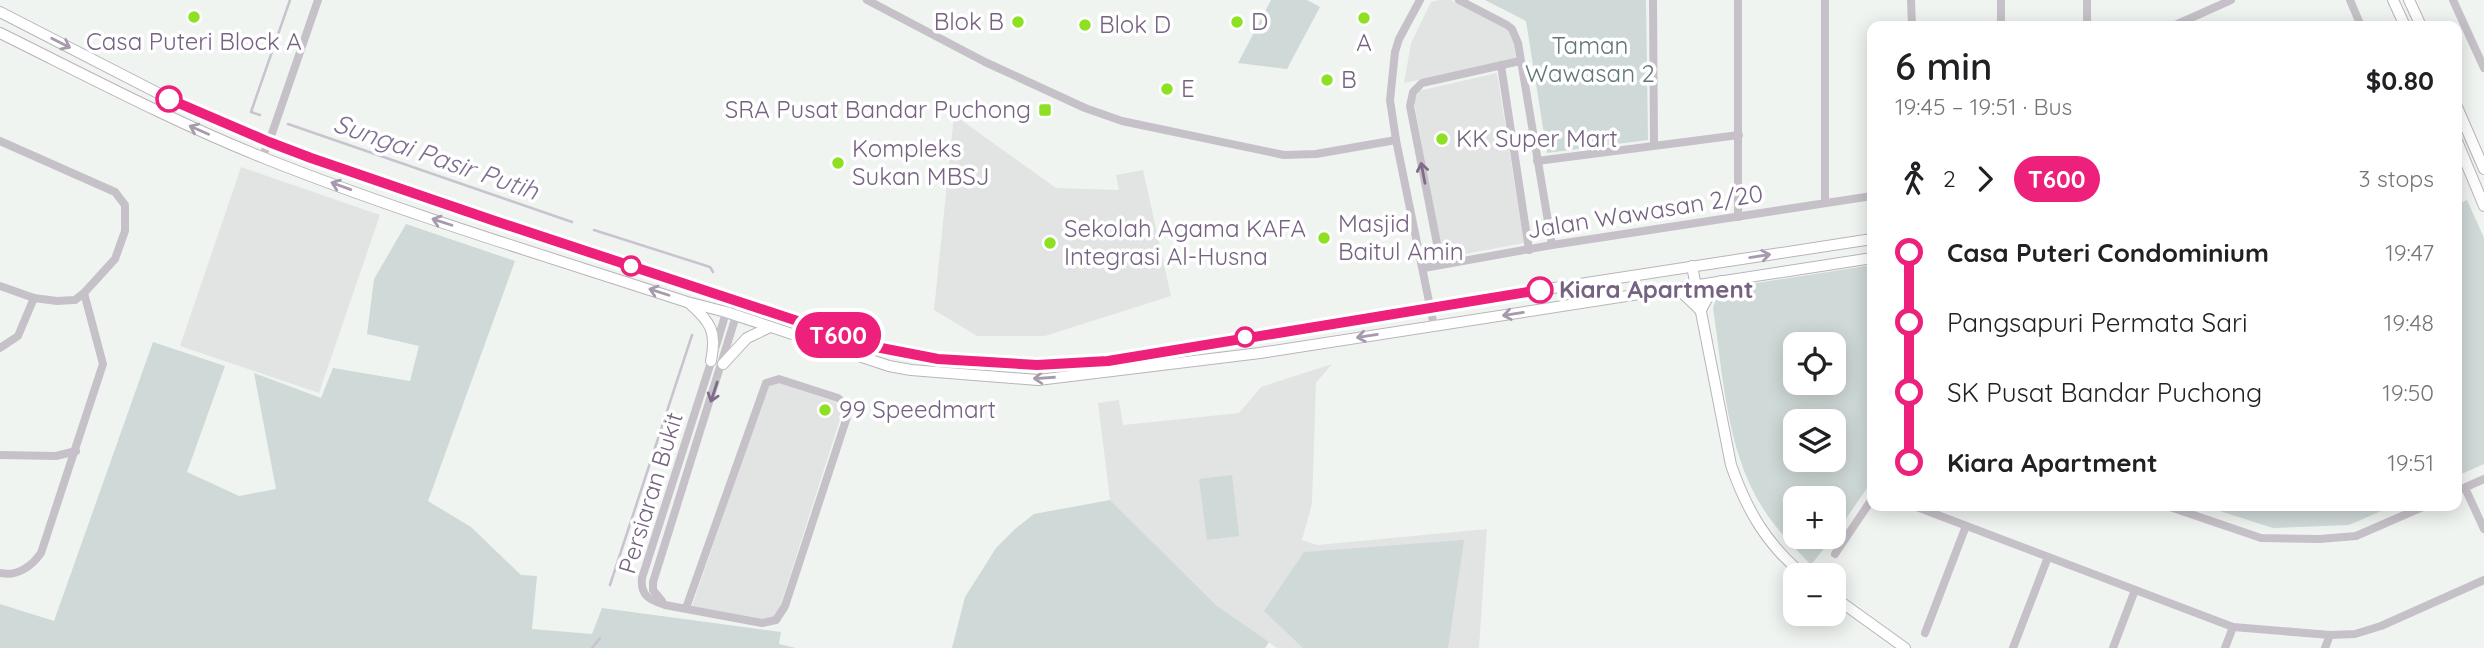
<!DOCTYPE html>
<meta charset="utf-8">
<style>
:root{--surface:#fff;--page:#f2f2f2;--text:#202124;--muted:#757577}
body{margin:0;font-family:Quicksand,sans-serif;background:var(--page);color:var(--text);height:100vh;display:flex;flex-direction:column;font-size:26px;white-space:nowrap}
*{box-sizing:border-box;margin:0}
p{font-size:23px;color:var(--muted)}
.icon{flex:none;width:38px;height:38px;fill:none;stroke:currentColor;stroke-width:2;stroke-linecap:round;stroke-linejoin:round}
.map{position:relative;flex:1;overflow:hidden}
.sheet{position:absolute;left:1867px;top:21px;width:595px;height:490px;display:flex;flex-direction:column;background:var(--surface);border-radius:14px;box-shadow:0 4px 18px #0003}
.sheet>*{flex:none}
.badge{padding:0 14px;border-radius:23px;font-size:24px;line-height:46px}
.buttons{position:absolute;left:1783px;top:332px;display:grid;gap:14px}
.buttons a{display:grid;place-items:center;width:63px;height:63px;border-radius:14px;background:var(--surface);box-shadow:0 4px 18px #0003;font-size:35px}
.map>.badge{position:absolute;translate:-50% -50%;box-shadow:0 0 0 4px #fff}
.legs{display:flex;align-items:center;gap:10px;height:77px;padding:0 28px;font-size:23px}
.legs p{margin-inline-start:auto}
.summary{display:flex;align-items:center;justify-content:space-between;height:119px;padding:0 28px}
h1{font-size:38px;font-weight:600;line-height:52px}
ul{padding:0 28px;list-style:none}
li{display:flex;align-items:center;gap:24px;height:70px;font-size:26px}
li i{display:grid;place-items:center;width:10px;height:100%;margin:0 9px;background:currentColor}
li i::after{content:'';width:18px;height:18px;margin:-9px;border:5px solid;border-radius:50%;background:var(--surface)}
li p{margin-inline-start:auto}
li:first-child i{background:linear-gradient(#0000 50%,currentColor 0)}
li:last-child i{background:linear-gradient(currentColor 50%,#0000 0)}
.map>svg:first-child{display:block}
</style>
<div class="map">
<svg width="2484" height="648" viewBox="0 0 2484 648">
<rect width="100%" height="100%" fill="#f0f4f1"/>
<g fill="#e2e4e4">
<path d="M1439,0H1451L1501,25L1510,33L1515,44L1516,59L1404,83L1411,43L1431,2Z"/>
<path d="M1497,73L1524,243L1443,258L1414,103L1418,91Z"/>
<path d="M954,115L1056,188L1119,190L1116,175L1143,170L1171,296L1045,336H977L934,310Z"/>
<path d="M241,167L380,215L319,393L180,346Z"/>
<path d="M1332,364L1316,383L1312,504L1302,540L1317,545L1487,529L1479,648H1277L1217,606L1110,500L1098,403L1119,400L1123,425L1239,413L1261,387Z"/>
<path d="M777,382L835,402L843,410L780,607L774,616L768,620L692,606L767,388Z"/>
</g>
<g fill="#cfd9d7" fill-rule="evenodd">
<path d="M1271,0H1307L1320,7L1287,69L1238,63Z"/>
<path d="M1485,0H1646L1648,140L1547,153L1526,21Z"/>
<path d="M2467,200L2484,238V464L2457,476V205Z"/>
<path d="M406,224L515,261L428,501L471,527L521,575L537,576L532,629L592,634L602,608L781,632L779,644L796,648H0V604L54,621L153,342L225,366L187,472L239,496L276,489L254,373L321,398L333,368L410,381L419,346L367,334L374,279Z"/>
<path d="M1872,265V481L1834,536V499H1796V537H1833L1811,565C1794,547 1775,528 1762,507C1726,449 1723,374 1713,308C1717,296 1720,291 1731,287ZM1796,345H1834V383H1796ZM1796,422H1834V460H1796Z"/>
<path d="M1232,475L1239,536L1207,540L1199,479Z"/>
<path d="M1110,500L1217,606L1269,642L1265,648H952L965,597L996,548L1015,529L1034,514Z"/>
<path d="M2204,506H2393L2349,525L2273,528Z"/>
<path d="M1464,540L1448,648H1303L1264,611L1304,552Z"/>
</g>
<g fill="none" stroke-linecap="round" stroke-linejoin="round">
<g stroke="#c8c3cf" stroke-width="2.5">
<path d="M260,115L251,112L290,0"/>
<path d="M288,124L572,222"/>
<path d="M594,230L710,267L713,272"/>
<path d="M610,585L692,335"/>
<path d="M592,648L600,638"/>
</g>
<defs>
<g id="secondary">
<path d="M2393,0L2405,26"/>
<path d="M2409,0L2421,26"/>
<path d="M0,12L187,108L269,142L492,220L876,347L938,359L1037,365L1108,361L1410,310L1872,239"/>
<path d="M0,33C87,76 174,122 264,158C402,213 546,256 687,302L726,312L889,366L911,370L1038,380L1260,353L1872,258"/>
<path d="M2457,107L2484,169"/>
<path d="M2457,141L2484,206"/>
<path d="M1692,266L1731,465C1747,511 1767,545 1805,576"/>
<path d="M1677,288L1701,311"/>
<path d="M689,303C711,322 717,332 711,361"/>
<path d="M1701,310L1708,297L1721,281"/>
<path d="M723,364L747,338L770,327"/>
<path d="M1834,597L1905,648"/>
</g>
</defs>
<use href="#secondary" stroke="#b9b4bc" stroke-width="12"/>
<g stroke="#c6c1c8" stroke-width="8">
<path d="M867,0L985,62L1085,108L1122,121L1284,155L1316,154L1396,140"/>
<path d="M1420,0L1399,39L1395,52L1390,100L1396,140L1434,326"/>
<path d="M1459,0L1507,25L1512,29L1518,43L1552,245"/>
<path d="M1653,0L1654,145"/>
<path d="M1911,0L1912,26"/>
<path d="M2087,0V26"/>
<path d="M2350,0L2361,26"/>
<path d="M2453,0L2484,68"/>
<path d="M2001,26V0"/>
<path d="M2173,26L2231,0"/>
<path d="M1501,65L1529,250"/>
<path d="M0,141L115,192L125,205V231L115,259L84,293L75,300L57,301L34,298L0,286"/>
<path d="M262,157L269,142L318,0"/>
<path d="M1537,161L1739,135"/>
<path d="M1825,202V0"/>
<path d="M1738,217V0"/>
<path d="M1441,264L1410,106L1413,92L1422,83L1520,61"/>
<path d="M1424,268L1552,245L1872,196"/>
<path d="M716,346L730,299"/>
<path d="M0,348L18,336L34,298"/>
<path d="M0,455L56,456L76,451"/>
<path d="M2465,488L2484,529"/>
<path d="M2457,491L2484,479"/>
<path d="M1914,506L2233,627L2330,635L2355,634L2381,626L2484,580"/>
<path d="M2167,506L2261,538L2320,539L2356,536L2425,506"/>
<path d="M1835,554L1872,499"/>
<path d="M0,573C17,577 32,566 41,553L103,364L84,293"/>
<path d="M662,601L653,590V582L740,303"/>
<path d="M686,608L766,383L779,379L838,398C845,403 848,408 847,417L785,606L776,620L762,623L665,605C650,600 640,596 642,578L712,359"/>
<path d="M1925,633L1966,526"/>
<path d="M2013,648L2048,557"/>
<path d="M2113,648L2135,590"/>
<path d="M2225,648L2233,627"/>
<path d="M2325,648L2330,635"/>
</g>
<use href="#secondary" stroke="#fff" stroke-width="10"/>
</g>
<defs><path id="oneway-shaft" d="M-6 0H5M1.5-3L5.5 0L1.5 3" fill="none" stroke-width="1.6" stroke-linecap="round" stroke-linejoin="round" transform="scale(1.75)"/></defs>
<g stroke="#a69aad">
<use href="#oneway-shaft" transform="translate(61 43) rotate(27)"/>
<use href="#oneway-shaft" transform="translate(199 130) rotate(-156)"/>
<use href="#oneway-shaft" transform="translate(341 186) rotate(-160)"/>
<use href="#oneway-shaft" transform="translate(442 222) rotate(-162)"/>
<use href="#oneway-shaft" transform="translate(1760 256) rotate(-9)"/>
<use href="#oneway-shaft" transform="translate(659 292) rotate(-162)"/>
<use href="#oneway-shaft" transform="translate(1513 314) rotate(171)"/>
<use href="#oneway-shaft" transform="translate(1367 336) rotate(171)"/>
<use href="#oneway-shaft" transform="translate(1044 378) rotate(176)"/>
</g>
<g stroke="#7e6c88">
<use href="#oneway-shaft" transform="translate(1423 173) rotate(-101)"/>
<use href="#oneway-shaft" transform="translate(714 392) rotate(108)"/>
</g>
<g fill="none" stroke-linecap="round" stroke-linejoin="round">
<defs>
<path id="line-1" d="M169,99L269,142L311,158L492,220L876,347L938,359L1037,365L1108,361L1540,290"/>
</defs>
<use href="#line-1" stroke="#fff" stroke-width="16"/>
<use href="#line-1" stroke="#ed207b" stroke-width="10"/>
</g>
<g fill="#8de122" stroke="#fff" stroke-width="2.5">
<circle cx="194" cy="17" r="7"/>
<circle cx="1364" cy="18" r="7"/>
<circle cx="1018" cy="22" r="7"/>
<circle cx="1237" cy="22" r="7"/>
<circle cx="1085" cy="25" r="7"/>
<circle cx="1327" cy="80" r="7"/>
<circle cx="1167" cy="89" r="7"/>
<rect x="1038" y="103" width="14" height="14" rx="3.5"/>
<circle cx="1442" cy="139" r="7"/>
<circle cx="838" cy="163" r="7"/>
<circle cx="1324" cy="238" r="7"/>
<circle cx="1050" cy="243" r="7"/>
<circle cx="825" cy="410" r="7"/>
</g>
<g fill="#fff" stroke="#ed207b" stroke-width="3.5">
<circle cx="169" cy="99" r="12"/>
<circle cx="631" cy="266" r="9"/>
<circle cx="1540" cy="290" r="12"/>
<circle cx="1245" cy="337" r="9"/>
</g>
<g text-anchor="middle" stroke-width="7" stroke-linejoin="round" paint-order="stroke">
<g font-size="24" fill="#766381" stroke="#fff" text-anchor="start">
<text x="1004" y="30" text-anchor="end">Blok B</text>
<text x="1251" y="30">D</text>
<text x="1099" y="33">Blok D</text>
<text x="194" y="50" text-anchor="middle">Casa Puteri Block A</text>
<text x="1364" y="51" text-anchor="middle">A</text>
<text x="1341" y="88">B</text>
<text x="1181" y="97">E</text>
<text x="1031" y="118" text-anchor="end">SRA Pusat Bandar Puchong</text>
<text x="1456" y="147">KK Super Mart</text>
<text x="852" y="157">Kompleks<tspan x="852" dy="28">Sukan MBSJ</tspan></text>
<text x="1338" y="232">Masjid<tspan x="1338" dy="28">Baitul Amin</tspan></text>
<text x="1064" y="237">Sekolah Agama KAFA<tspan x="1064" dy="28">Integrasi Al-Husna</tspan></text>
<text x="839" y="418">99 Speedmart</text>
</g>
<g font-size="24" fill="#627878" stroke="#fff">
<text x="1590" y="54">Taman<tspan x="1590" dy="28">Wawasan 2</tspan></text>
</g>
<g font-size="24" fill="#766381" stroke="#fff">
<text transform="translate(1645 212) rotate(-9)" y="8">Jalan Wawasan 2/20</text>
<text transform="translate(651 493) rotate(-73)" y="8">Persiaran Bukit</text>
</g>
<g font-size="24" font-weight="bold" fill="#766381" stroke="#fff" text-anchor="start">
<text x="1559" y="298">Kiara Apartment</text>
</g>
<g font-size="26" font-style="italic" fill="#7f6d93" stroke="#fff">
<text transform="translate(436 157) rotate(19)" y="9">Sungai Pasir Putih</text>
</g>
</g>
</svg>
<div class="buttons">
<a><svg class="icon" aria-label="locate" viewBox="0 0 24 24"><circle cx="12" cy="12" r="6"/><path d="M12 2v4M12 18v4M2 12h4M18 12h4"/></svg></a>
<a><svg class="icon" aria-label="layers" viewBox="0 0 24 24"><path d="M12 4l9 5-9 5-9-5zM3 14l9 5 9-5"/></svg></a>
<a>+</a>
<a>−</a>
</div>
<b class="badge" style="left:838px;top:335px;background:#ed207b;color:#fff">T600</b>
<section class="sheet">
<div class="summary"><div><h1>6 min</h1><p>19:45 – 19:51 · Bus</p></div><b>$0.80</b></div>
<div class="legs"><svg class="icon" aria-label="walk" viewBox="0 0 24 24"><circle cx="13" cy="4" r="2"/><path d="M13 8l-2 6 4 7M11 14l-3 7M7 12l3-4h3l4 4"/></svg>2<svg class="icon" aria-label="forward" viewBox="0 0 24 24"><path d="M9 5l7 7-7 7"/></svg><b class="badge" style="background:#ed207b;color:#fff">T600</b><p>3 stops</p></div>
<ul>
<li><i style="color:#ed207b"></i><b>Casa Puteri Condominium</b><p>19:47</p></li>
<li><i style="color:#ed207b"></i><span>Pangsapuri Permata Sari</span><p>19:48</p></li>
<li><i style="color:#ed207b"></i><span>SK Pusat Bandar Puchong</span><p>19:50</p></li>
<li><i style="color:#ed207b"></i><b>Kiara Apartment</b><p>19:51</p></li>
</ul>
</section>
</div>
